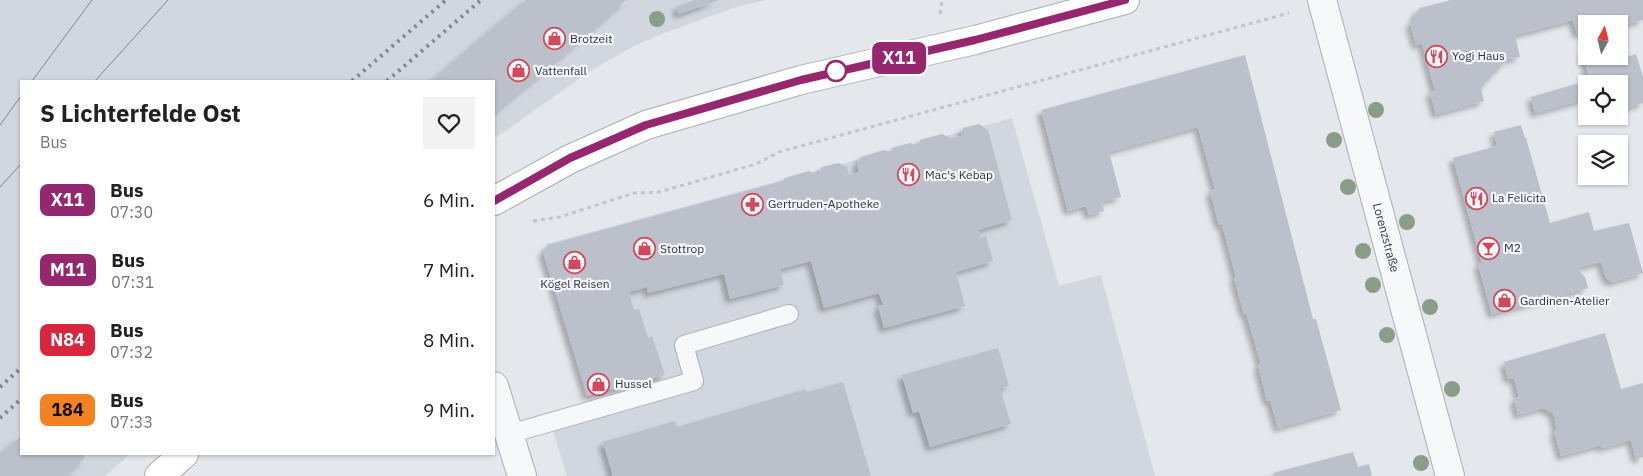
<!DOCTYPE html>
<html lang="de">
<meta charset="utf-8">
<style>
:root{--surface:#fff;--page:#f2f2f2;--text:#202124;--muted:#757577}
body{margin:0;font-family:"IBM Plex Sans",sans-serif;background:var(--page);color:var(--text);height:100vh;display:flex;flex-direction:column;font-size:19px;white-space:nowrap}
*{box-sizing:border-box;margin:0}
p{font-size:16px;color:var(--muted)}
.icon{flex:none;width:28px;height:28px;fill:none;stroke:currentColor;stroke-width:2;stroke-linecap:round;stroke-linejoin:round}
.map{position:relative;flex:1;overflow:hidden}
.details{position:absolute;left:20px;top:80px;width:475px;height:375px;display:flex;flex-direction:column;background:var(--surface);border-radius:0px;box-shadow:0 1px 4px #0004}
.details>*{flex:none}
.badge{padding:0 10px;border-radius:8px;font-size:18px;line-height:32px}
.needle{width:32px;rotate:7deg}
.tools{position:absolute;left:1578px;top:15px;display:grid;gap:10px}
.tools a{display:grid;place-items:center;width:50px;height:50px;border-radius:0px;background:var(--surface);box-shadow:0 1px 4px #0004;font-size:25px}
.map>.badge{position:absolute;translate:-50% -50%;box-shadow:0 0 0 2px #fff}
.round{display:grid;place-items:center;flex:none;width:52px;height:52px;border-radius:0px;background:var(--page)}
.head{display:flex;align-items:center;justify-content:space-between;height:85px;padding:0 20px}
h1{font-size:24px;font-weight:700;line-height:38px}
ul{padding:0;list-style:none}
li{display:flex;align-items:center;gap:15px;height:70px;padding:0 20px}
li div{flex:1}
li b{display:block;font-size:19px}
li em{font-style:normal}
li .badge{min-width:55px;font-weight:700;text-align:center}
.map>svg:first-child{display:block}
</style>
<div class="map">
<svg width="1643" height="476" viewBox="0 0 1643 476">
<defs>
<filter id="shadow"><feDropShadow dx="-4.5" dy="4.5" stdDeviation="2.5" flood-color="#0004"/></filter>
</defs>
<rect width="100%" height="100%" fill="#e4e7ec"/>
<g fill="#d2d6de">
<path d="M0,0H765L736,7L662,34L634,46L593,69L494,139V81H21V454H130L105,476H0Z"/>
<path d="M1012,118L1059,286L1101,275L1155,476H567L553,431L594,420L542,253L547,244Z"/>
</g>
<g fill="#bbc0ca" filter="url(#shadow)">
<path d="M526,0H626L546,70L494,113V81H431Z"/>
<path d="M695,0H719L679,14L676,7Z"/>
<path d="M1451,0H1643V20L1619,26V24H1586V32L1577,34L1573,20L1515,35L1520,57L1508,59L1481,88L1484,101L1436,114L1430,92L1435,91L1422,43L1416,45L1410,22L1415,20L1414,16L1420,8Z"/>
<path d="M1586,51V56H1605L1607,63L1636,54L1643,77V103L1619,110V84H1586V99L1535,113L1531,97L1590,80L1582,52Z"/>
<path d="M1245,55L1313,319H1316L1341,410L1278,428L1270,400L1267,401L1258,365L1261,364L1246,313L1244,314L1234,278L1236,277L1222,224L1219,225L1210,191L1215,189L1198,127L1109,152L1121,197L1102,202L1104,211L1089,215L1086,206L1068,211L1041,110Z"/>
<path d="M979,124L988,130L1012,220L978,230L980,238L986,236L993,261L956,272L965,306L884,328L878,306L883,305L879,293L824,308L811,261L780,269L784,285L730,299L724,274L648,293L647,287L629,292L634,310L639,309L648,338L652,336L665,375L587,396L543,253L548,245L779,182L781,185L785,178L809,171L818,175L822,167L838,163L847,167L849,175L859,172L857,166L861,157L884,150L890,153L892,148L910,143L918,146L920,140L942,134L950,138L961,136L963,128Z"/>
<path d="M1521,125L1525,138H1526L1550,223L1589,212L1594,231L1629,223L1643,273L1612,282L1606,278L1601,262L1577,268L1585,277L1588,288L1492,314L1478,264L1482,263L1453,158L1497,146L1494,132Z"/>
<path d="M1605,333L1621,389L1643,383V457L1636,459L1631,440L1602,448L1601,445L1561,456L1554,431L1557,430L1553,413L1543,408L1518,415L1514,399L1519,397L1514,378L1508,379L1504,362Z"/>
<path d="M998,348L1009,386L1000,388L1011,424L930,447L919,411L913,413L902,375Z"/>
<path d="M843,382L871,476H613L603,442L675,421L677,427L806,389L807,392Z"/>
<path d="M21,436V454H81L85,458L65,476H0V455Z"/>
<path d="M1353,452L1358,467L1369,464L1372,476H1274L1273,473Z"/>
</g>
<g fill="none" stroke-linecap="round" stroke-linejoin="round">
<defs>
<path id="service" d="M509,434L694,381L684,345L789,314"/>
<path id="minor" d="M494,386L522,476"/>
<g id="tertiary">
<path id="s1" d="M1322,0L1450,476"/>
</g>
<g id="secondary">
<path d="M494,201L570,159L646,125L801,80L975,40L1125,0"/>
<path d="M159,476L184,454"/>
</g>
</defs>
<use href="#service" stroke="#a9aeb7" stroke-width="20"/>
<use href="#minor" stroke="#a9aeb7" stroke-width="30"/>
<use href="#tertiary" stroke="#a9aeb7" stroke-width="30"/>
<use href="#secondary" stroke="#a9aeb7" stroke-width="30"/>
<g stroke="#c2c5cb" stroke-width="3" stroke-dasharray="4 4" stroke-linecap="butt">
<path d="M940,14L942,0"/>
<path d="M533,221L560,217L634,193L659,192L756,164L779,152L1289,13"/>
</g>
<use href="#service" stroke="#f7f8fa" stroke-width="18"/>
<use href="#minor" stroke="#f7f8fa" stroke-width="28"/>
<use href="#tertiary" stroke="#f7f8fa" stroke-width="28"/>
<use href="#secondary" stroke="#fff" stroke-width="28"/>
<g stroke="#7d8696" stroke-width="1">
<path d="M32,81L92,0"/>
<path d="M95,81L168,0"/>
<path d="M0,125L21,96"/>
<path d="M0,187L21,164"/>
</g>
<g stroke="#7d8696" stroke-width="4" stroke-dasharray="2.5 5" stroke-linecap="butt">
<path d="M352,81L446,0"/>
<path d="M387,81L481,0"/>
<path d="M0,387L21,368"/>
<path d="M0,418L21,399"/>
</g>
</g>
<g fill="#899d89">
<circle cx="657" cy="19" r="8"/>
<circle cx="1376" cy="110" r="8"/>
<circle cx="1334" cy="140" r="8"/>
<circle cx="1348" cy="187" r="8"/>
<circle cx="1407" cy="222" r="8"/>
<circle cx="1363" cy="251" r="8"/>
<circle cx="1373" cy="285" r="8"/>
<circle cx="1430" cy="307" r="8"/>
<circle cx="1387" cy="335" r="8"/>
<circle cx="1452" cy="389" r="8"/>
<circle cx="1421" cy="463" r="8"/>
</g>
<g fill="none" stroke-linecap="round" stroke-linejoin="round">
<defs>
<path id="line" d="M494,201L570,158L646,125L801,80L975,40L1125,0"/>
</defs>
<use href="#line" stroke="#fff" stroke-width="11"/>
<use href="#line" stroke="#95276e" stroke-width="8"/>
</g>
<defs>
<symbol id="shop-ring" viewBox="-11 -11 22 22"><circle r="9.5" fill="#f4f6f9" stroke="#d1495b" stroke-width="1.5"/><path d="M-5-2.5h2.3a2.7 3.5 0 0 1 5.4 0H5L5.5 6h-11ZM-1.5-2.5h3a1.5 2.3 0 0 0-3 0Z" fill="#d1495b"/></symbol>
<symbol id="restaurant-ring" viewBox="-11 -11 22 22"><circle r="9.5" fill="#f4f6f9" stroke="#d1495b" stroke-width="1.5"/><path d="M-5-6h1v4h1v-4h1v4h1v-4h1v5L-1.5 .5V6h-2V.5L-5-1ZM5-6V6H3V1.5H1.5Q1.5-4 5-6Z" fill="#d1495b"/></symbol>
<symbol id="pharmacy-ring" viewBox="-11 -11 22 22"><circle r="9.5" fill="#f4f6f9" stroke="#d1495b" stroke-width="1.5"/><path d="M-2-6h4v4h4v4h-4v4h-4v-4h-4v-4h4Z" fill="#d1495b"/></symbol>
<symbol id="bar-ring" viewBox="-11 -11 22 22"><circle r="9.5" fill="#f4f6f9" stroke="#d1495b" stroke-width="1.5"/><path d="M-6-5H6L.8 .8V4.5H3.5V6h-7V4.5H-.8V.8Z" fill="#d1495b"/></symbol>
</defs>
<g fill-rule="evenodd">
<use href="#shop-ring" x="542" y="26" width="25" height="25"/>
<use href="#restaurant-ring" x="1424" y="44" width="25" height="25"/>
<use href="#shop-ring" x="506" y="58" width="25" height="25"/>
<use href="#restaurant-ring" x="896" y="162" width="25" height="25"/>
<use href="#restaurant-ring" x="1464" y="186" width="25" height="25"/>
<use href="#pharmacy-ring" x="740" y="192" width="25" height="25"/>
<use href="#bar-ring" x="1476" y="236" width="25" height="25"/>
<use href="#shop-ring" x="632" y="236" width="25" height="25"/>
<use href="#shop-ring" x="562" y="250" width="25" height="25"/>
<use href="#shop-ring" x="1492" y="288" width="25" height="25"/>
<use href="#shop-ring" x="586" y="372" width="25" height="25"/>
</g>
<circle fill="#fff" stroke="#95276e" stroke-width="2.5" cx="836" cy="71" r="10"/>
<g text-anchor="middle" stroke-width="4.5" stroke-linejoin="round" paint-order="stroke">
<g font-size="12" fill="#2b3445" stroke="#f4f6f9" text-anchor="start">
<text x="570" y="43">Brotzeit</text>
<text x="1452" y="60">Yogi Haus</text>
<text x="535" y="75">Vattenfall</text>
<text x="925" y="179">Mac's Kebap</text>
<text x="1492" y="202">La Felicita</text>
<text x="768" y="208">Gertruden-Apotheke</text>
<text x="1504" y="252">M2</text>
<text x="660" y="253">Stottrop</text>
<text x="575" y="288" text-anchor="middle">Kögel Reisen</text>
<text x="1520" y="305">Gardinen-Atelier</text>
<text x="615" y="388">Hussel</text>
</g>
<g font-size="12" fill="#2b3445" stroke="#f4f6f9">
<text dy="4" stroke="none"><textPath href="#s1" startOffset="246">Lorenzstraße</textPath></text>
</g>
</g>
</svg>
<div class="tools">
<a><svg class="needle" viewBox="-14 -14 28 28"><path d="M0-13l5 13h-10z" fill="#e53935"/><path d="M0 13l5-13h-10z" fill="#757577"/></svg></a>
<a><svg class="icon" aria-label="locate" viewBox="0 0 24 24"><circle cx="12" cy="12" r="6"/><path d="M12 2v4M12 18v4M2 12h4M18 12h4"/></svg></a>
<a><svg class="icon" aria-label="layers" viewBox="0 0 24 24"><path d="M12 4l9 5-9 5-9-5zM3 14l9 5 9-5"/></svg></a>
</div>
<b class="badge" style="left:899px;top:58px;background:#95276e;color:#fff">X11</b>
<section class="details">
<div class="head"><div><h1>S Lichterfelde Ost</h1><p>Bus</p></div><a class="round"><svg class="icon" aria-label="heart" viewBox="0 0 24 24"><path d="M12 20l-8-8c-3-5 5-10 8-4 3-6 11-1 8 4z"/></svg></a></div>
<ul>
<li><span class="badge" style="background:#95276e;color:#fff">X11</span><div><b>Bus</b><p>07:30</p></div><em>6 Min.</em></li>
<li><span class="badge" style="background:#95276e;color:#fff">M11</span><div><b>Bus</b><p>07:31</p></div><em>7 Min.</em></li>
<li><span class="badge" style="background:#d7263d;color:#fff">N84</span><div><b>Bus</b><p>07:32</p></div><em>8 Min.</em></li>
<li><span class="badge" style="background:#f58220;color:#111">184</span><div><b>Bus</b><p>07:33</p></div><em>9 Min.</em></li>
</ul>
</section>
</div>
